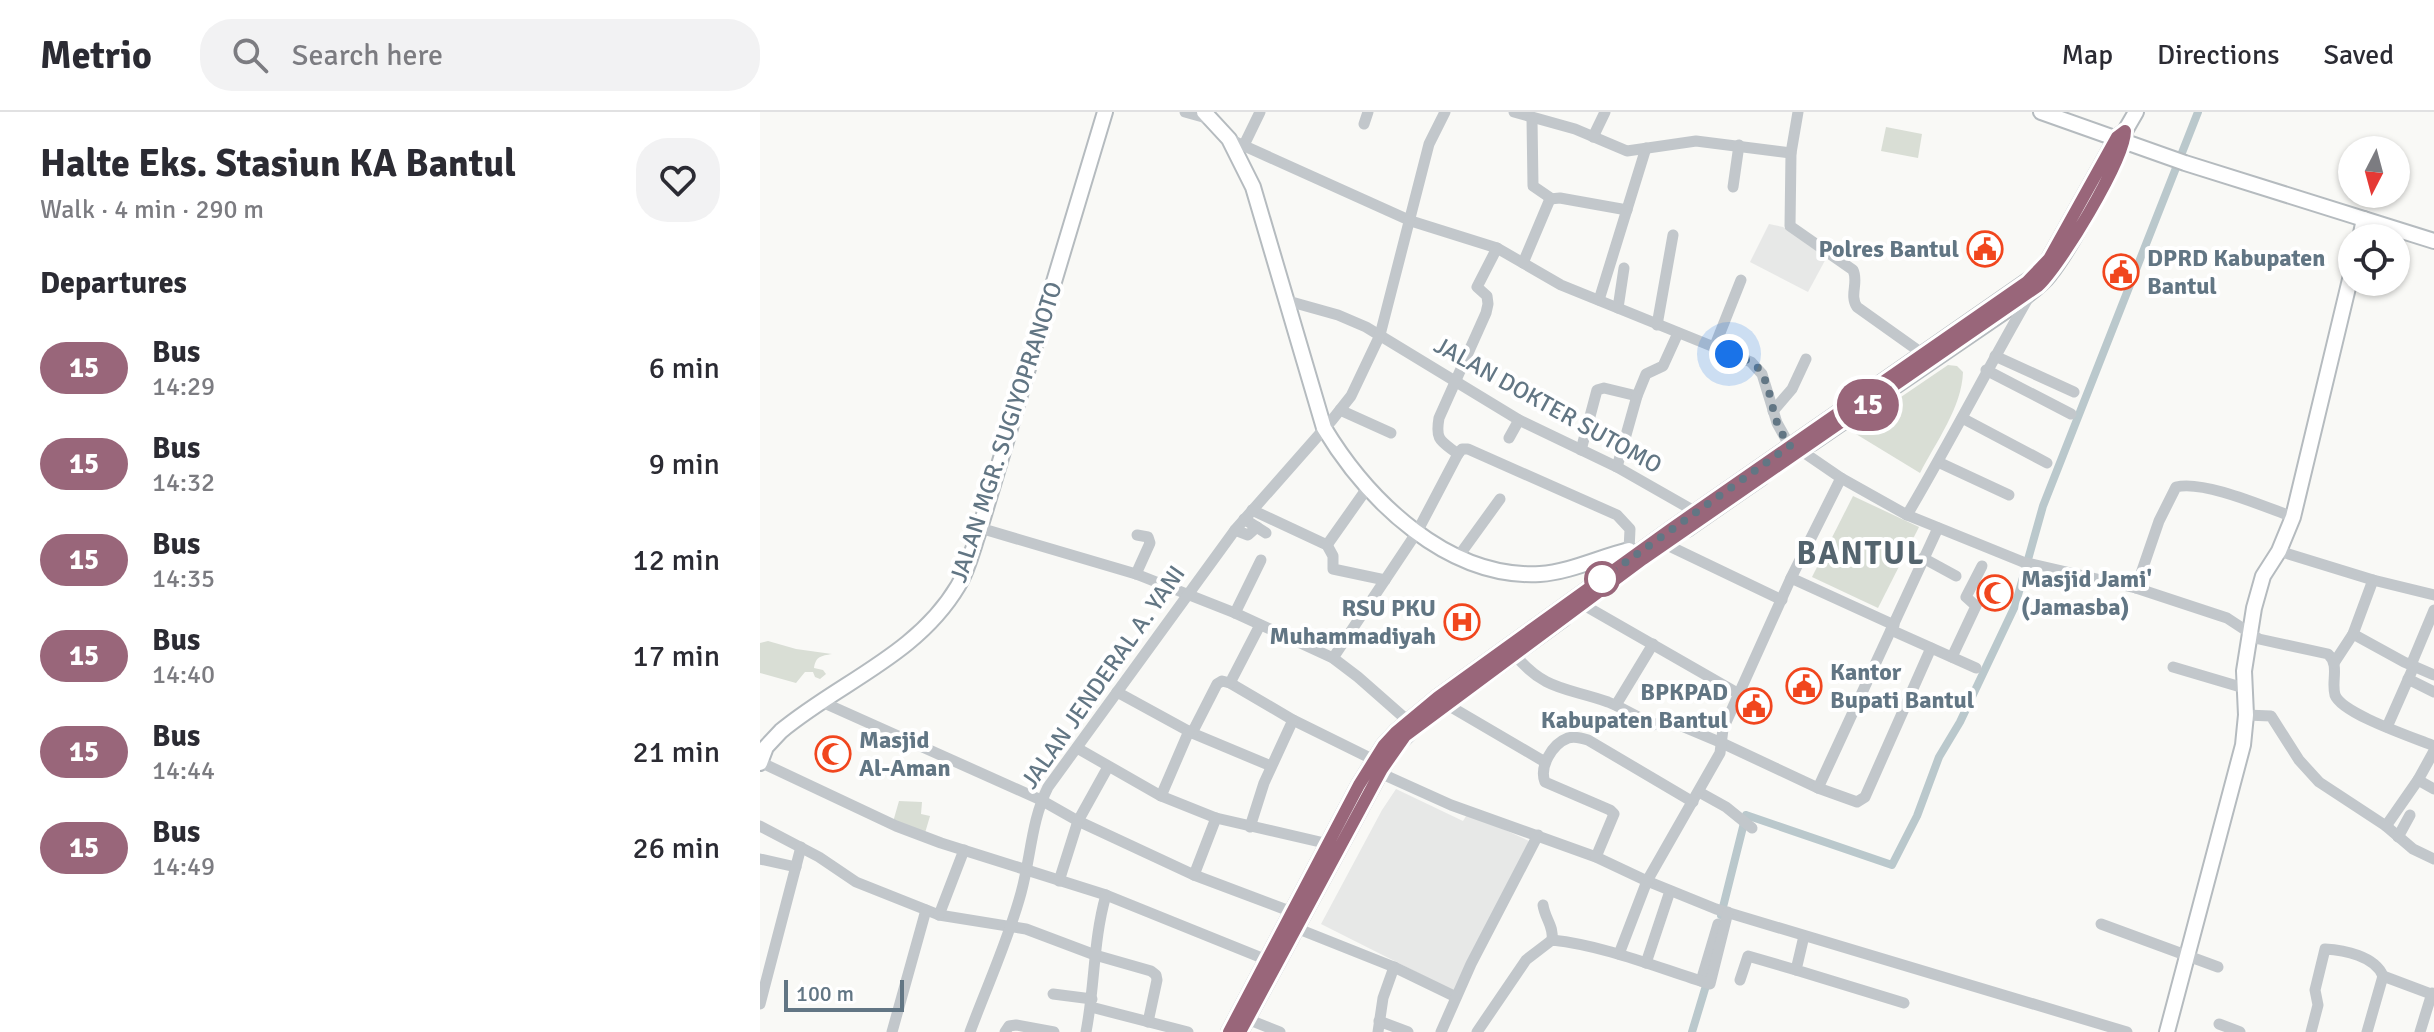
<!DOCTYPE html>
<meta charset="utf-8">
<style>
:root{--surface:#fff;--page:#f2f2f3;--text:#2b2b33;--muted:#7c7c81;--line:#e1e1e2}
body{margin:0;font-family:Signika,sans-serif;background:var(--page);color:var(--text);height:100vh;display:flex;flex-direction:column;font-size:30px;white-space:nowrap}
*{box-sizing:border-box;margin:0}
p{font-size:26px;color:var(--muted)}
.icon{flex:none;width:44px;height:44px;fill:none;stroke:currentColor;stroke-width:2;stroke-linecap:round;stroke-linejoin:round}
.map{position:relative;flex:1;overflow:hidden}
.panel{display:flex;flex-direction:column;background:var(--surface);width:760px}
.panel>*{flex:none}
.badge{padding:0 16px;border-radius:26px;font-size:28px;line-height:52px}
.needle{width:52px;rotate:186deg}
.fabs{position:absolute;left:1578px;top:24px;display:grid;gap:16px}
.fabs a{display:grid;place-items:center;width:72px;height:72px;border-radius:50%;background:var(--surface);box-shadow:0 2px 6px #0004;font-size:40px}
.scale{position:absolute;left:24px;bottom:20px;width:120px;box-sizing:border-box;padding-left:8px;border:4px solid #627684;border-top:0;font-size:22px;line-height:28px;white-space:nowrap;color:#627684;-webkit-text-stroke:6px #fff;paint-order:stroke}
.you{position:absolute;width:40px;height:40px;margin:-20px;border:6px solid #fff;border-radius:50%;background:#1a73e8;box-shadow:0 0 0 12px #1a73e833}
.map>.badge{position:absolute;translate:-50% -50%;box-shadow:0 0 0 4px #fff}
h2{padding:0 40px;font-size:30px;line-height:72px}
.round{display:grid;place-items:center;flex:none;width:84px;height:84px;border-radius:32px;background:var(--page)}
.summary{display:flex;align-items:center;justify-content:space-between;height:136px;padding:0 40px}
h1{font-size:38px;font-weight:700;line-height:60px}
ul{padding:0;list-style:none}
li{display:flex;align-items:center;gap:24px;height:96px;padding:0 40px}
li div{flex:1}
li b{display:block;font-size:30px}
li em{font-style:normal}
li .badge{min-width:88px;font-weight:700;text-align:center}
header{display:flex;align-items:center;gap:48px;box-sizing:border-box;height:112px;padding:0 40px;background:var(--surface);border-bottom:2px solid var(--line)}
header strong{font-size:38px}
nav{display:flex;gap:44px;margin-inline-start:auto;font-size:28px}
.search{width:560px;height:72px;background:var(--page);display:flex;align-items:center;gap:20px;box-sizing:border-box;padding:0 28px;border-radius:32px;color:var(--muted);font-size:30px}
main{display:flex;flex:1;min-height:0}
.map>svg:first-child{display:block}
</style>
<header>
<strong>Metrio</strong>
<div class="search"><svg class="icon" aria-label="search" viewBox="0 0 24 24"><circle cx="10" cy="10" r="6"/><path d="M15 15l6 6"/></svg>Search here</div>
<nav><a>Map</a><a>Directions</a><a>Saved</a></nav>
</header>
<main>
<section class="panel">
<div class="summary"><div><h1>Halte Eks. Stasiun KA Bantul</h1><p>Walk · 4 min · 290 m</p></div><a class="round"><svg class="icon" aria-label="heart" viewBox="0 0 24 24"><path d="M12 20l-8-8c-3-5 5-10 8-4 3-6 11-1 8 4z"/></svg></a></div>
<h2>Departures</h2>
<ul>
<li><span class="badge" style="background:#99667a;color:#fff">15</span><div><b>Bus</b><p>14:29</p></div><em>6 min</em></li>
<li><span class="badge" style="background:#99667a;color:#fff">15</span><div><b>Bus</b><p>14:32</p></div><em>9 min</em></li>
<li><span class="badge" style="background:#99667a;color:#fff">15</span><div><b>Bus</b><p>14:35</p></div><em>12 min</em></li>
<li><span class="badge" style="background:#99667a;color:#fff">15</span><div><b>Bus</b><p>14:40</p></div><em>17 min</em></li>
<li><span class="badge" style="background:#99667a;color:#fff">15</span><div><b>Bus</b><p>14:44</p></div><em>21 min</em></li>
<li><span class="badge" style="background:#99667a;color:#fff">15</span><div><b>Bus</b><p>14:49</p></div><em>26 min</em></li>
</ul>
</section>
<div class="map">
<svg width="1674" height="920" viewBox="0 0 1674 920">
<rect width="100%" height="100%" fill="#f9f9f6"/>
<g fill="#e7e8e7">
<path d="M1009,112L1023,115L1069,141L1048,180L990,150Z"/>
<path d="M636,677L703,709L708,701L769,729L696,880L561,812L622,698Z"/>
</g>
<g fill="#d9ded5">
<path d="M1126,15L1162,22L1158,46L1121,39Z"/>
<path d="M1188,253L1197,254L1203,260C1202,295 1176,330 1160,361L1091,319Z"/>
<path d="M1093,384L1159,415L1118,496L1052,465Z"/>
<path d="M8,529L36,537L72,542C61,544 56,544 54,556L63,558L66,562L60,567L55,565L53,560H45L36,571L0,561V531Z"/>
<path d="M139,689L162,690L161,702L170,704L165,721L133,710Z"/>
</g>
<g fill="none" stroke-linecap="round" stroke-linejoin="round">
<g stroke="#bac8cc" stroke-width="8">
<path d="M961,803L986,703L1132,753L1157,704L1179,645L1200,610L1255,494L1283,394L1438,0"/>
<path d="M932,920L948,867"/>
</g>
<defs>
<g id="major">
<path d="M444,0L469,27L493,75L564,316C608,389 688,467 780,462C810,460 840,445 869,438L874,444"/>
<path d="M1281,0L1425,51L1674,129"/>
<path d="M1600,126L1604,107"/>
<path d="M1052,331L1257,191C1268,182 1281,174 1290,162C1306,142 1365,41 1365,19"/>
<path d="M927,417L1002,365"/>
<path d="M0,651L6,635L21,619C80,570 157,543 198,474C209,456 213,435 220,416L345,0"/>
<path d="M469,920L599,673L624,633L636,620L678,585L911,417L1276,163L1289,147L1357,25L1365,19L1376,0"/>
<path d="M480,920L622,657L639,631L655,615L803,507"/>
<path d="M1407,920L1483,633L1486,603L1484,559L1494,496L1503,464L1519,439L1533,405L1592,159"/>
</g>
</defs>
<use href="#major" stroke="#b5bbbf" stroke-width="18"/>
<g stroke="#c2c7cb" stroke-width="11">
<path d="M425,0L450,7"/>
<path d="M754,0L815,17L867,39L936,29L1031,41"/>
<path d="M1038,0L1031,41L1030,114L1093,158C1099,170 1089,183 1097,195L1163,242"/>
<path d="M772,7L773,74L792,87"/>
<path d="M604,12L608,0"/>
<path d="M833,25L845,0"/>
<path d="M469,27L651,109L737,136L801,173L991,250L1002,262L1017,311L1027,329L1081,366L1147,403L1263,450L1376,476L1467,506L1499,527L1568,542C1580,553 1571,569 1575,583C1582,602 1655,626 1674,634"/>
<path d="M484,33L500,0"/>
<path d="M973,75L979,33"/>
<path d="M763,151L790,87L800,86L867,98"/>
<path d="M839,188L886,36"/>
<path d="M528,189L578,203L606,215L759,308L857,355L936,400"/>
<path d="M858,196L864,156"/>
<path d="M897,213L913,123"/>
<path d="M954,236L981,168"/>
<path d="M1235,244L1314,280"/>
<path d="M1226,258L1311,302"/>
<path d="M580,298L631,321"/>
<path d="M1013,299L1032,277L1046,247"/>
<path d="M1202,306L1287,351"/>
<path d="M749,326L759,308"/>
<path d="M821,338L837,278L844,276L877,284"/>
<path d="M698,342L702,337H708L857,403L870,417L869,438"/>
<path d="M1178,350L1249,383"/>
<path d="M857,355L877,284L886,262L903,254L918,221"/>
<path d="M1081,366L1031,466L1134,513"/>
<path d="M492,398L567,433L573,444V457L625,468"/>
<path d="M1147,403C1190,330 1228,256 1270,183"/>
<path d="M484,407L506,421"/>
<path d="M220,416L376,462L475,501L573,546L598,565L648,609"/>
<path d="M475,418L488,423L497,415"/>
<path d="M905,432L1022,488"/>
<path d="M567,433L608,375"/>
<path d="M1519,439L1613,468"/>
<path d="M698,445L740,387"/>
<path d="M1163,446L1196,464"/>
<path d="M376,462L390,431L388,425L377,423"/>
<path d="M1376,476L1399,409L1416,375C1444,368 1505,395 1533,405"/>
<path d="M822,492L979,582"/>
<path d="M475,501L501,448"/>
<path d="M1131,518L1216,556"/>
<path d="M1593,522L1644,550L1674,563"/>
<path d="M754,542C786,580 806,575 848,590C863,596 878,605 893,613L905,609L912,610L962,631L1058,676L1097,690L1105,685L1171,536"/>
<path d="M1192,545L1216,494L1206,485L1222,454"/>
<path d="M573,546L657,420L698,342C681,329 675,329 679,306L726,201L728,192L727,184L717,175L737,136"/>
<path d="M1574,551L1593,522L1613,468L1674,483"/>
<path d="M1651,553L1674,498"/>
<path d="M1413,555L1484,576"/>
<path d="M1648,567L1674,580"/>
<path d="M470,571L533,608L614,648"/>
<path d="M357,580L432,621L511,654"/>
<path d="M62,590L281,688L318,709L434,763L532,800"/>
<path d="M686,592L785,650"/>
<path d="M856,593L893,532"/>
<path d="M1486,603L1511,604L1539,648L1559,670L1626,714L1653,737L1674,747"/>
<path d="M1627,615L1654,554"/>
<path d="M432,621L457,572L462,569L470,571L500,513"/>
<path d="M317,636L401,684L456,706L573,733"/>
<path d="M1674,639L1658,668L1674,677"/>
<path d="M0,650L136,714L181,731L346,783L507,848"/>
<path d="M620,661L691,693L836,745L887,769L956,797L1367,920"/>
<path d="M1058,676L1178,416"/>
<path d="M939,680L966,695L992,716"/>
<path d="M401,684L429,619"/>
<path d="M0,714L59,745L96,770L179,803L266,817L335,843L391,859L396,863L397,868L388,910"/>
<path d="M1626,714L1658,668"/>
<path d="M490,715L504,671L533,608"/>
<path d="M1638,725L1650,703"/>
<path d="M836,745L854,702L850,698L785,670C779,655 792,632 808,626C814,624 822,626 828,628L933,690"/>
<path d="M0,747L36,755"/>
<path d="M434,763L456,706"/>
<path d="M299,769L318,709L348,655"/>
<path d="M783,793C785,807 794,814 792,828"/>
<path d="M179,803L204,738"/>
<path d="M1341,812L1458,855"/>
<path d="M536,816L634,855L696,885"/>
<path d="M1044,824L1036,858L1144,891"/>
<path d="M859,842L887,769L960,641L963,617L1031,466"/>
<path d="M886,851L910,779"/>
<path d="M980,868L988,844L1036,858"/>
<path d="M941,869L958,812"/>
<path d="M293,882L332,887"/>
<path d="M0,892L41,735"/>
<path d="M331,895L428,920"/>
<path d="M487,907L520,920"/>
<path d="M619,909L648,920"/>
<path d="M1459,912L1480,920"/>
<path d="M132,920L166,798"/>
<path d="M210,920C227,874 248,829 261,781C271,745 271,709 288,675L475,418L572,308L591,284L620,223L669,32L685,0"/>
<path d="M245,920L249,914L256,913L294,920"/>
<path d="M326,920C335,874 333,828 346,783"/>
<path d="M618,920L623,886L634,855"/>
<path d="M681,920L711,852L778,723"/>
<path d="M717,920L766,848L792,828C847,834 898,856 950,872L968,800"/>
<path d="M1551,920L1558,893L1555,878L1565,837C1584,838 1615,844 1623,864"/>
<path d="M1607,920L1623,864L1674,883"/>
<path d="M1660,920L1672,881"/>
</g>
<use href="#major" stroke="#fff" stroke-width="14"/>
</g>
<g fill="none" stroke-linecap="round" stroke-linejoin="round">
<defs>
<path id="line" d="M469,920L599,673L624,633L636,620L678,585L911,417L1267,170L1289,147L1357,25L1365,19C1365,47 1300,154 1278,174L883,447L645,624L622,657L480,920"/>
</defs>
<use href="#line" stroke="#fff" stroke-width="18"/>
<use href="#line" stroke="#99667a" stroke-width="12"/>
<path stroke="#627684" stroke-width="8" stroke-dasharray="0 14.4" d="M842,467L1031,333C1009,313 1015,277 998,256C991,248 979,245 969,242"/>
</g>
<defs>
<symbol id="civic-ring" viewBox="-11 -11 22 22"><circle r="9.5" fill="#fff" stroke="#f1461e" stroke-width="1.5"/><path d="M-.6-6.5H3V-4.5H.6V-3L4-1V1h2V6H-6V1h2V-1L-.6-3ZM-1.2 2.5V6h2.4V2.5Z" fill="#f1461e"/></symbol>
<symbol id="mosque-ring" viewBox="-11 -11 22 22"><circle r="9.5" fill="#fff" stroke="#f1461e" stroke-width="1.5"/><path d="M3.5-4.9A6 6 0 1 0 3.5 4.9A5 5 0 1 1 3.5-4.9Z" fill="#f1461e"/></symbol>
<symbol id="hospital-ring" viewBox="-11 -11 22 22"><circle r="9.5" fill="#fff" stroke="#f1461e" stroke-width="1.5"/><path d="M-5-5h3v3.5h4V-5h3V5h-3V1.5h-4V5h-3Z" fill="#f1461e"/></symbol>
</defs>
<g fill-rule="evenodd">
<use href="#civic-ring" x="1205" y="117" width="40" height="40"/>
<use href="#civic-ring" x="1341" y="140" width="40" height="40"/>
<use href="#mosque-ring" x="1215" y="461" width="40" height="40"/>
<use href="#hospital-ring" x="682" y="490" width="40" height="40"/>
<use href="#civic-ring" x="1024" y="554" width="40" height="40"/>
<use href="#civic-ring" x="974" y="574" width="40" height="40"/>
<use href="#mosque-ring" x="53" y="622" width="40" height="40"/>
</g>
<circle fill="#fff" stroke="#99667a" stroke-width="4" cx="842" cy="467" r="16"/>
<g text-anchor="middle" stroke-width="8" stroke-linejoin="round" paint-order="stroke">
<g font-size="24" font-weight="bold" fill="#627684" stroke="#fff" text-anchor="start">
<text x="1199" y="145" text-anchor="end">Polres Bantul</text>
<text x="1387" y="154">DPRD Kabupaten<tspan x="1387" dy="28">Bantul</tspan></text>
<text x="1261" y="475">Masjid Jami'<tspan x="1261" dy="28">(Jamasba)</tspan></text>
<text x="676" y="504" text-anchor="end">RSU PKU<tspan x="676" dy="28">Muhammadiyah</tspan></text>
<text x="1070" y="568">Kantor<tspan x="1070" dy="28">Bupati Bantul</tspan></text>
<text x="968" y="588" text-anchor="end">BPKPAD<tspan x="968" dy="28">Kabupaten Bantul</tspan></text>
<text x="99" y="636">Masjid<tspan x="99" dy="28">Al-Aman</tspan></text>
</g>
<g font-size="24" fill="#627684" stroke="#fff">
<text transform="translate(788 293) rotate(29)" y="8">JALAN DOKTER SUTOMO</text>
<text transform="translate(246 320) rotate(-72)" y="8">JALAN MGR. SUGIYOPRANOTO</text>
<text transform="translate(343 565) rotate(-55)" y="8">JALAN JENDERAL A. YANI</text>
</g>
<g font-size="32" font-weight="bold" letter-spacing="2" fill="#54646e" stroke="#fff">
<text x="1101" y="452">BANTUL</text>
</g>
</g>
</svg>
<div class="fabs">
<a><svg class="needle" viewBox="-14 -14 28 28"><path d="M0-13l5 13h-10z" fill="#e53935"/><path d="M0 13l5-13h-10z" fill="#7c7c81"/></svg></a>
<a><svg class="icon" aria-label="locate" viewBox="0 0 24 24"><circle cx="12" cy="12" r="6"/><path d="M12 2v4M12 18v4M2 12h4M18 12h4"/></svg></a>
</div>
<div class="scale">100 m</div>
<div class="you" style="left:969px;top:242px"></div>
<b class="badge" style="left:1108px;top:293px;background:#99667a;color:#fff">15</b>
</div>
</main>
